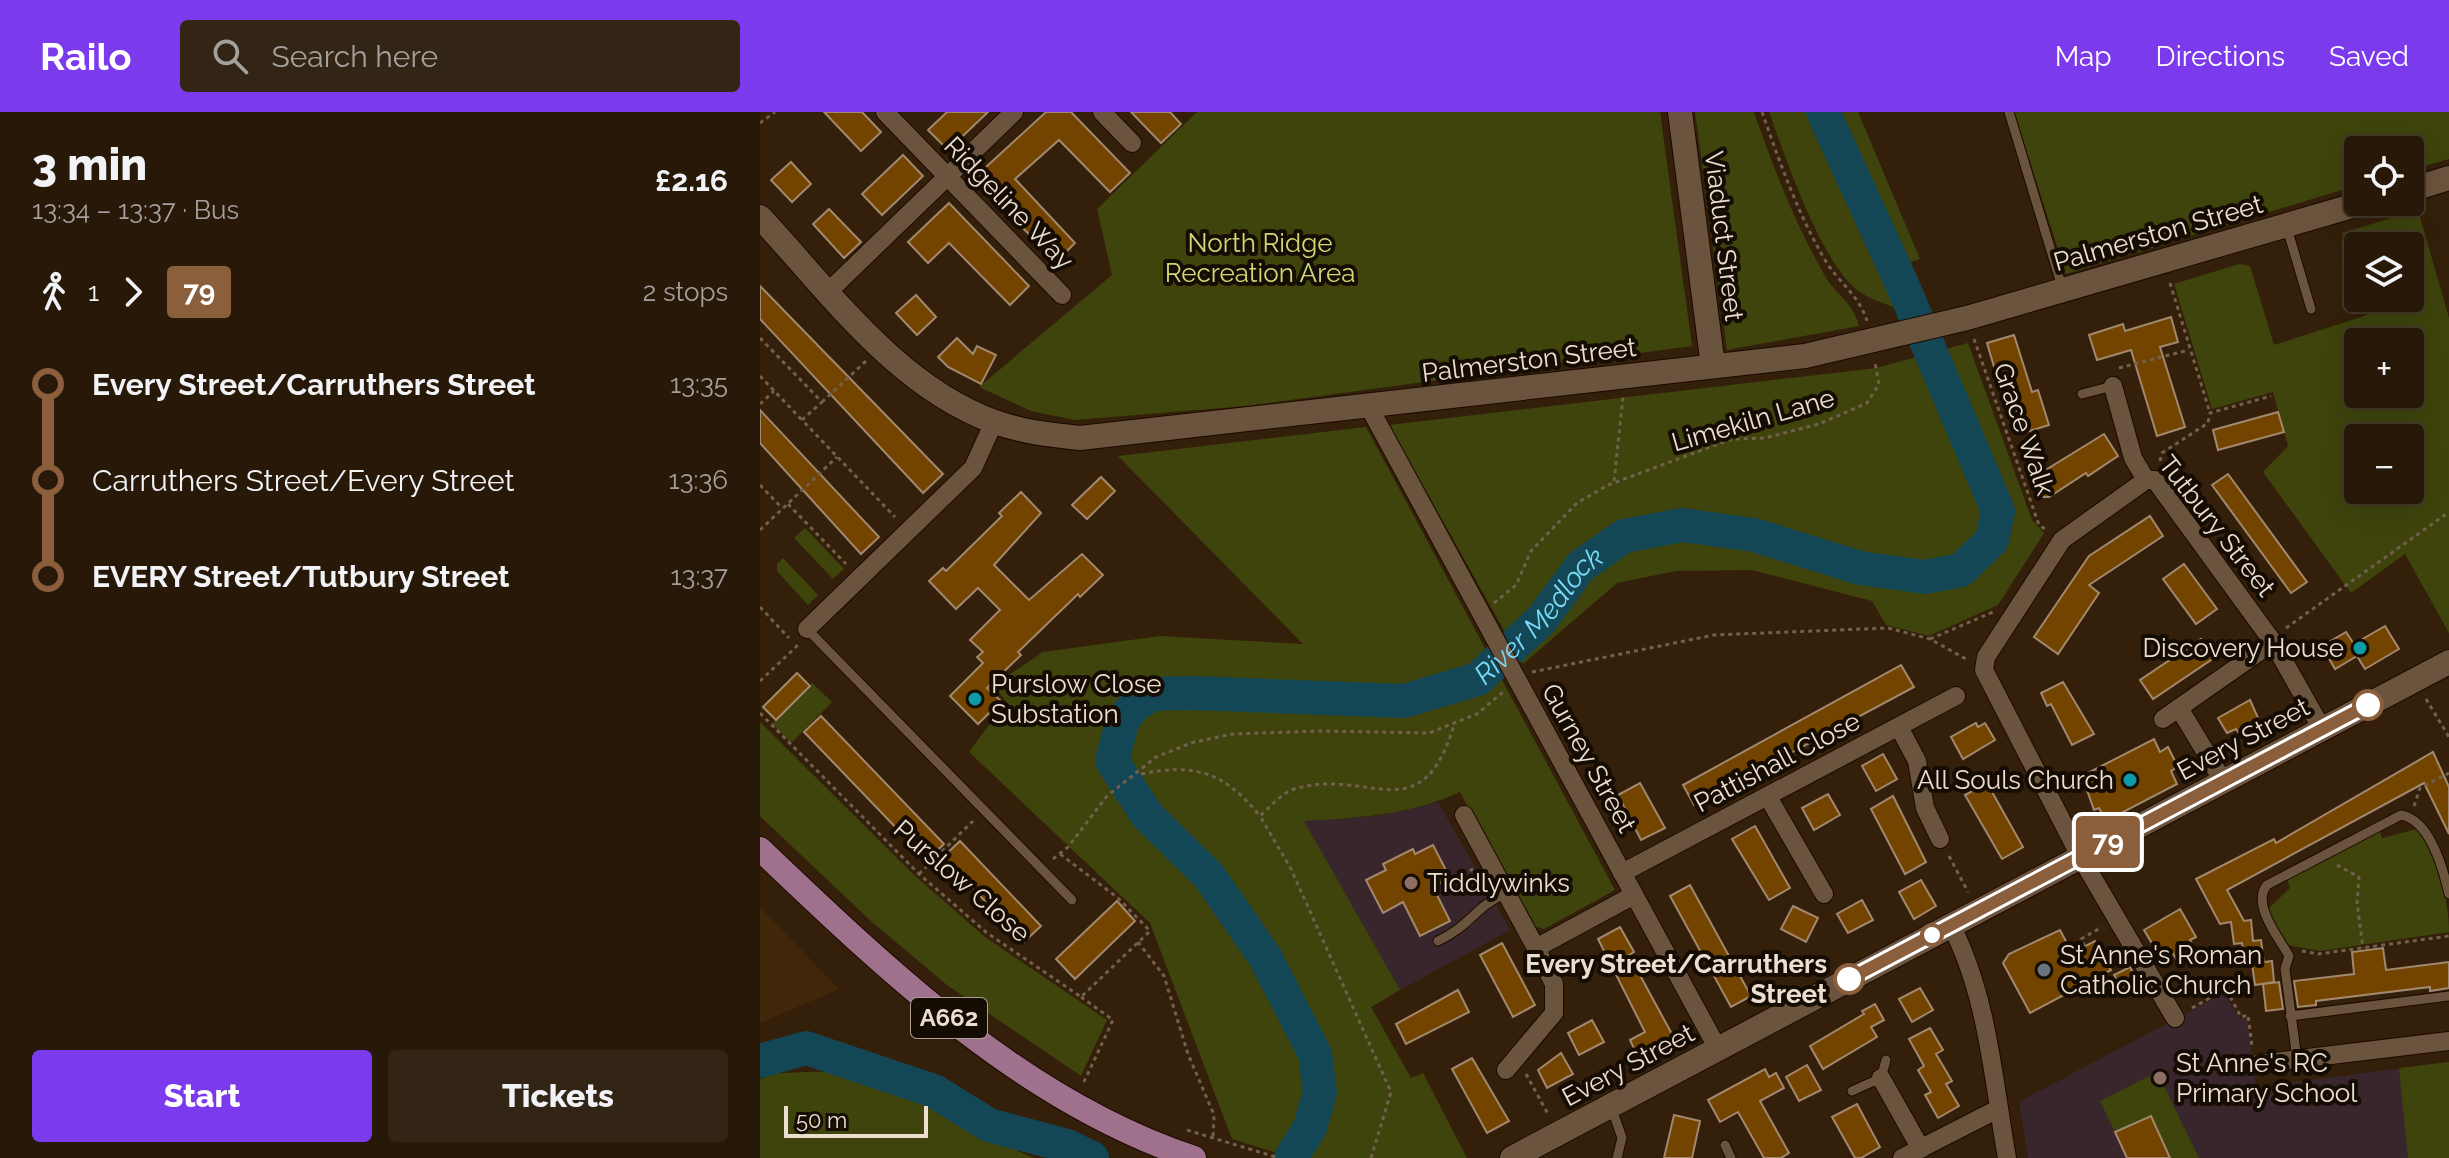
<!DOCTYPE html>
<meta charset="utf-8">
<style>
:root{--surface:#271808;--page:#332516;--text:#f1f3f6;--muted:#a4a09c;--line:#433729;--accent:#7c3aed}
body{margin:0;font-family:Raleway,sans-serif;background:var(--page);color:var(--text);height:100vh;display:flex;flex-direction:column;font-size:30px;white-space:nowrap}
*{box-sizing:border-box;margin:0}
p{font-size:26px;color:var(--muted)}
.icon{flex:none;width:44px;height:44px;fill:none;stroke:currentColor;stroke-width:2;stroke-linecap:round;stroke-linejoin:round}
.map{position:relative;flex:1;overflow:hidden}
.panel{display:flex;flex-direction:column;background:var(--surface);width:760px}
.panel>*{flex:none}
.badge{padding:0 16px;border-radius:6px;font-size:28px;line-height:52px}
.fabs{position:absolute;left:1584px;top:24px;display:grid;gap:16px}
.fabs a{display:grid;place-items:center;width:80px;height:80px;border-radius:8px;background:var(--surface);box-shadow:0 8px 32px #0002,0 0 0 2px var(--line);font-size:40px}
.scale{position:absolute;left:24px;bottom:20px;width:144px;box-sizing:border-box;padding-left:8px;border:4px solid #ecded1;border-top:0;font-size:22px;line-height:28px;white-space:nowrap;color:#ecded1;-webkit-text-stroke:6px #150c04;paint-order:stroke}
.map>.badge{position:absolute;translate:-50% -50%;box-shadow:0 0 0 4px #fff}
.legs{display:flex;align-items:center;gap:12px;height:88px;padding:0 32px;font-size:26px}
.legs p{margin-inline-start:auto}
.headline{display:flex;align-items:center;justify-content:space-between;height:136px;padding:0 32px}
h1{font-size:44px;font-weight:800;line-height:60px}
.action{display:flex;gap:16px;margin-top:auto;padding:16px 32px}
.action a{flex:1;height:92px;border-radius:8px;background:var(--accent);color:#fff;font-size:32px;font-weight:800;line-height:92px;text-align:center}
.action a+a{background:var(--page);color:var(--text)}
ul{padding:0 32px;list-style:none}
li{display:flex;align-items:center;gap:28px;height:96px;font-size:30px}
li i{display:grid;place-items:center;width:12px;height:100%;margin:0 10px;background:currentColor}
li i::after{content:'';width:20px;height:20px;margin:-10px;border:6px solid;border-radius:50%;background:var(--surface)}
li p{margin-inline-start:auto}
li:first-child i{background:linear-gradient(#0000 50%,currentColor 0)}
li:last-child i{background:linear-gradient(currentColor 50%,#0000 0)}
header{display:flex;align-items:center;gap:48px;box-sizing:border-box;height:112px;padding:0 40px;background:var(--accent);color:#fff}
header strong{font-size:38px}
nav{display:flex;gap:44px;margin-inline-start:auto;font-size:28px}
.search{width:560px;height:72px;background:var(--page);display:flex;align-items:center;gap:20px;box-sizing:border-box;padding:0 28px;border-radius:8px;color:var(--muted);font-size:30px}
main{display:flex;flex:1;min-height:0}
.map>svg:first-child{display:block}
</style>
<header>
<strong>Railo</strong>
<div class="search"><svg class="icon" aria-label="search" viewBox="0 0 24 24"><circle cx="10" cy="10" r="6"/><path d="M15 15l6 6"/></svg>Search here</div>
<nav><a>Map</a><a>Directions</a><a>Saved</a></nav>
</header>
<main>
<section class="panel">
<div class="headline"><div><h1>3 min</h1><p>13:34 – 13:37 · Bus</p></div><b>£2.16</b></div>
<div class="legs"><svg class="icon" aria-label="walk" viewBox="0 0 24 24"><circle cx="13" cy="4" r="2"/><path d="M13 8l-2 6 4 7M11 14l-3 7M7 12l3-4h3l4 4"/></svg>1<svg class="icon" aria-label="forward" viewBox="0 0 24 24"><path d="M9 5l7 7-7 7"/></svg><b class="badge" style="background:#8b5e3c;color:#fff">79</b><p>2 stops</p></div>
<ul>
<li><i style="color:#8b5e3c"></i><b>Every Street/Carruthers Street</b><p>13:35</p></li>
<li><i style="color:#8b5e3c"></i><span>Carruthers Street/Every Street</span><p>13:36</p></li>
<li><i style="color:#8b5e3c"></i><b>EVERY Street/Tutbury Street</b><p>13:37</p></li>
</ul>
<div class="action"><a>Start</a><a>Tickets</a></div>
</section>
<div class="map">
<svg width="1689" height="1046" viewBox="0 0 1689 1046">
<rect width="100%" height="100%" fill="#34200a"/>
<path fill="#402709" d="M0,795L79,877L0,911Z"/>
<g fill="#39262c">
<path d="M678,690L750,818L640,878L543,709L619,704Z"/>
<path d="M1464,881L1480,907L1487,905L1496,975L1689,950V1046H1268L1259,990Z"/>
</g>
<g fill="#3e440c" fill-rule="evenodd">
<path d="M437,0H900L932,234L486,294L315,308L271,299L219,275L352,163L337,97Z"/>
<path d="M935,0H994C1013,56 1036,113 1065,164C1076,183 1094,191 1099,214L967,238Z"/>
<path d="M1009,0H1052L1074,24L1107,119L1147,200C1132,194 1114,189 1101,181C1062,155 1025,44 1009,0Z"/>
<path d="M1071,0H1098L1160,147L1139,154Z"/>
<path d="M1254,0H1689V47L1650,58V38H1598V73L1306,162Z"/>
<path d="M1658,98L1689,206V521L1645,442L1591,481L1503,360L1528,334L1513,280L1452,297L1414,172L1479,152L1490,154L1514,233L1607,203L1602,186H1650V134H1598V172L1582,121ZM1598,230H1650V282H1598ZM1598,326H1650V378H1598Z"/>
<path d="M1208,231L1272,408L1284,421L1238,493L1169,524L1126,513L1112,489L992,458L916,459L857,471L763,552L629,313L1116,256Z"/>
<path d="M606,315L855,778L784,817L770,813L700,680C650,703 598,706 544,709L640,878L611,895L651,966L663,961L707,1046H533L472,1027L390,811L209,640L246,590L234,573L283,540L400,524L543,532L358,344Z"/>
<path d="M45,416L84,457L73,467L34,426Z"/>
<path d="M23,446L58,483L48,493L17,459V452Z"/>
<path d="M52,571L72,590L31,631L12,612Z"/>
<path d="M0,610L154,763L225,825L347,908L321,964L187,873L112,810L0,704Z"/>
<path d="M1657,717C1677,745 1689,786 1689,820L1560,839L1527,833L1508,797L1530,776L1527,766L1619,718L1622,726Z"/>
<path d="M1689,950V1046H1648L1639,956Z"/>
<path d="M1397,960L1439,1046H1410L1391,1004L1355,1020L1340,989Z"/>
<path d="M18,961C36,961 56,958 74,961C145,975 209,1018 274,1046H0V967Z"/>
</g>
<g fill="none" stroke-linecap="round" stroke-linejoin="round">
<g stroke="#144755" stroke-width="34">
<path d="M0,949L46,936L174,979L229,1013L307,1034L332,1046"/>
<path id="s1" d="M531,1046L550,1015L560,980L555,942L505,845L449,764L387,703L352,649L363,607L375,593L392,582L433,581L644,589L718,567L782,507L821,454L864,424L922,413L994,423L1100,456L1165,465L1201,458L1232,428L1238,399L1142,172L1063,0"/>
</g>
</g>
<g fill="#734400" stroke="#a1886f" stroke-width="2">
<path d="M64,0H102L121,20L101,39Z"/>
<path d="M187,0H228L188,38L168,18Z"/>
<path d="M286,0H311L370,61L350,80L299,28L255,67L315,131L296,150L214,66Z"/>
<path d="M371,0H410L421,12L401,31Z"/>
<path d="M143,43L163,64L122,103L102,82Z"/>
<path d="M31,50L51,72L32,90L11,68Z"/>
<path d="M189,91L269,174L250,193L189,131L168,151L148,130Z"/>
<path d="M69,97L101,130L84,146L53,112Z"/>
<path d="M0,174L183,362L163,381L0,207Z"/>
<path d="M156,183L176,205L157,223L136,201Z"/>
<path d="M1411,205L1418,230L1400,235L1425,315L1397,324L1371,238L1337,248L1329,223L1363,212L1365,219Z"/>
<path d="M1254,223L1272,280L1278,278L1289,313L1263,321L1253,286L1244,289L1227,231Z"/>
<path d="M197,226L213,242L217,234L236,243L221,272L188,255L178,245Z"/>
<path d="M0,298L119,425L101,442L0,331Z"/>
<path d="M1518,300L1524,320L1458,338L1453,318Z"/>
<path d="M1344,322L1358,344L1328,364L1326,361L1289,385H1283L1271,367Z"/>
<path d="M1468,362L1547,470L1531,481L1452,373Z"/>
<path d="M341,365L355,379L327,407L312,393Z"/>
<path d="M261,380L281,401L234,453L269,488L322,442L343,463L320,485L318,482L258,540L261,543L227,576L241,589L218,612L190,584L223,551L217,545L223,540L210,528L240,498L218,476L196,497L169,469L183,456L186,459L242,404L239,401Z"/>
<path d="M1390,404L1403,424L1329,473L1339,481L1298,542L1274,525L1329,444Z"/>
<path d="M1424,452L1457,497L1436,512L1403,467Z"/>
<path d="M1625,514L1639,537L1605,557L1597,544L1575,557L1562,534L1586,520L1594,532Z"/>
<path d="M1441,527L1454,546L1393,587L1380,568Z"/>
<path d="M1141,553L1154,575L934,693L923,673Z"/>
<path d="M37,561L50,574L16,608L3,595Z"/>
<path d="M1303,570L1334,622L1312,633L1291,592L1287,594L1281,581Z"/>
<path d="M1490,588L1499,608L1478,620L1476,617L1467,621L1458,606Z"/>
<path d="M61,604L184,732L167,748L44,620Z"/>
<path d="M1216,611L1218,615L1225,611L1235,628L1203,647L1191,625Z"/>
<path d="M1394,627L1400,640L1408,635L1418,655L1411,659L1417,672L1346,709L1339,696L1334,698L1322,664Z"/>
<path d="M1673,640L1689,675V722L1664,671L1467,778L1484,809L1491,808L1493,829L1501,828L1504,850L1485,852L1482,831L1474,832L1471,810L1460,812L1436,767L1514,727L1516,731Z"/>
<path d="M1123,642L1137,667L1116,679L1102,654Z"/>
<path d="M880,671L905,716L881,728L858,683Z"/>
<path d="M1227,671L1263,735L1242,747L1205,683Z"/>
<path d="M1068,682L1080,703L1054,718L1042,696Z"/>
<path d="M1133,684L1166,750L1145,762L1111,697Z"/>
<path d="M995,714L1030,776L1009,788L972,727Z"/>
<path d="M200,729L281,814L264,830L183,745Z"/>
<path d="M673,733L690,766L673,775L690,809L660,824L643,790L623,801L606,768L626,758L623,752L653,737L655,742Z"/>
<path d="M1161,768L1176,794L1154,807L1139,780Z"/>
<path d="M930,773L991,884L971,895L910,784Z"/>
<path d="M1102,788L1113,808L1088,821L1077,802Z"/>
<path d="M357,789L375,809L315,867L296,847Z"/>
<path d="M1033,794L1058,806L1046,830L1021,817Z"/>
<path d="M1420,797L1436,825L1430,828L1434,836L1416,847L1410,836L1399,843L1384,818Z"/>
<path d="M860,815L874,840L869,843L913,924L877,943L870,928L885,920L838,827Z"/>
<path d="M1300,818L1312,841L1335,829L1351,858L1270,901L1243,851L1249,842Z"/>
<path d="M742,831L775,893L753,905L720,843Z"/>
<path d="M1623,836L1626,858L1689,850V876L1670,879V875L1556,889V893L1538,895L1534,869L1594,862L1592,840Z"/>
<path d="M1512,849L1514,870L1495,873L1492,852Z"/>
<path d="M1370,855L1378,871L1363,879L1354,863Z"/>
<path d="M1519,870L1523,897L1506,899L1503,872Z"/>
<path d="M1160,876L1173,898L1152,910L1139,887Z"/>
<path d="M698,878L709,900L646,932L636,912Z"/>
<path d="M1115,892L1124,908L1111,915L1117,925L1063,957L1050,934L1104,902L1102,899Z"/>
<path d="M832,908L844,930L819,943L808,921Z"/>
<path d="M1170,916L1183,938L1176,942L1192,969L1186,972L1199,994L1178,1006L1165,983L1171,980L1158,958L1164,954L1149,927Z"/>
<path d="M801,941L813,962L787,976L778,958Z"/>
<path d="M712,946L749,1009L727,1021L692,957Z"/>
<path d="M1047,953L1061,978L1039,989L1026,965Z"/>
<path d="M1005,957L1009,965L1016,961L1024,976L1000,989L1029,1041L1021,1046H1004L978,1000L960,1010L948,988Z"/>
<path d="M1097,992L1120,1035L1101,1046H1095L1072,1005Z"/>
<path d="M914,1003L940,1009L932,1046H904Z"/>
<path d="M1391,1004L1410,1046H1367L1355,1020Z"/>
</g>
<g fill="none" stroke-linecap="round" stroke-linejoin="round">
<defs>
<g id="service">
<path d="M1249,0L1302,175"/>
<path d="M1527,116L1551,197"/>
<path d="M1322,282L1353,274"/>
<path d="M47,517L312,788"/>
<path d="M678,829C710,814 716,794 746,781"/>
<path d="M1530,904L1689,884"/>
<path d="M1537,947L1525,857L1529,844C1519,826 1491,792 1507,773L1641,703C1670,708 1683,756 1689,782"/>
<path d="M1092,979L1121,966L1126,948"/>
<path d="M852,997L862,1026L857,1046"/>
<path d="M965,1033L971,1046"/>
</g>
<g id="minor">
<path d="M125,0L302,183"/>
<path d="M342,0L372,31"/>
<path d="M69,179L254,0"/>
<path d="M1353,274L1373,346L1386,368H1395L1513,530L1562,617"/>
<path d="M609,295L958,937"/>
<path d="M1386,368L1302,428L1226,545L1224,558L1320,744L1415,906"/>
<path d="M47,517L213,356L234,310"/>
<path d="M1419,596L1463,669"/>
<path d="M1403,607L1513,530"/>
<path d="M1139,615L1157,649L1165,696L1180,727"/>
<path d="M1008,685L1064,782"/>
<path d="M704,703L776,836"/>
<path d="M862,761L1196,584"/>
<path d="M1191,813C1228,885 1233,967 1247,1046"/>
<path d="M1497,952L1689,929"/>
<path d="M746,958L794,901V872L776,836L874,783"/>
<path d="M1121,966L1161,1037"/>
<path d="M1142,1046L1238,997"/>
</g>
<g id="tertiary">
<path d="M920,0L953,254"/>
<path d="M1650,78L1689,66"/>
<path d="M0,105C69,179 137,275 235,310C263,320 291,323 320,326L1045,244L1207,206L1606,90"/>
<path d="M752,1046L1689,550"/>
</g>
<path id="primary" d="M0,737C127,858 264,990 434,1046"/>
</defs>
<use href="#service" stroke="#1b0900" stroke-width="11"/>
<use href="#minor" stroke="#1b0900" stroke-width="20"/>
<use href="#tertiary" stroke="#1b0900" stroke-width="26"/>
<use href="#primary" stroke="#1b0900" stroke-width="26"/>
<g stroke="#72604d" stroke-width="3" stroke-dasharray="4 4" stroke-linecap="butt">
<path d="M1002,0C1020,51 1038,102 1065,148C1078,170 1099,183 1107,209"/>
<path d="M0,11L15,0"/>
<path d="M1410,171L1450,301"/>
<path d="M0,226L62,290L42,308L135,405"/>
<path d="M1214,227L1279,413L1285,417"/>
<path d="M1359,256L1429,238"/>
<path d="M0,264L42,308"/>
<path d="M62,290L106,249"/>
<path d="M0,292L14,279"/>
<path d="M1400,349L1402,341L1448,311L1450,301L1511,284"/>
<path d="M854,369L863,285"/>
<path d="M0,373L22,396"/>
<path d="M28,392L86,452"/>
<path d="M0,418L77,345"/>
<path d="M734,491L756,473L771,439L817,391L848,373L972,327L1005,326L1059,312L1107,291L1119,272L1115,251"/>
<path d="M0,495L29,526"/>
<path d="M1526,516L1689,400"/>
<path d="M1170,527L1233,500"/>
<path d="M772,560L954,523L1128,516L1170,527L1206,547"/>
<path d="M0,569L39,532"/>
<path d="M1666,587L1689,625"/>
<path d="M0,601L159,762L227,821L321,885L390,819L358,786L300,742"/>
<path d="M381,662C435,651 464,660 499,703"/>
<path d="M1654,694L1660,676L1689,661"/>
<path d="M1189,744L1208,780"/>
<path d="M293,747L308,735L347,684L396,645L431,631L472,622L560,619L669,621L717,602L743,580"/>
<path d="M1577,753L1599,765L1597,791L1603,836"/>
<path d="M159,762L213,709"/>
<path d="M674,777L713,757"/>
<path d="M378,830L404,864L428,942L454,1003L453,1026"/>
<path d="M1325,834L1321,827L1342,815"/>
<path d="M1542,839L1558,842L1689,824"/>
<path d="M321,885L353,908L323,972"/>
<path d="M1432,896L1466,877L1481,905L1488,903L1492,934"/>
<path d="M766,962L789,1004"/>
<path d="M427,1018L519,1046"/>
<path d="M611,1046L631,980L531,757L500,704C509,696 522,681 534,677C611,654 661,724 695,610"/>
</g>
<use href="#service" stroke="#6b543d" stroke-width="9"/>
<use href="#minor" stroke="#6b543d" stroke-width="18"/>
<use href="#tertiary" stroke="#6b543d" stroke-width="24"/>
<use href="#primary" stroke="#a0718d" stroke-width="24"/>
</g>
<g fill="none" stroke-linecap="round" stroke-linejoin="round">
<defs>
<path id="line-1" d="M1089,867L1608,593"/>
</defs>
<use href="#line-1" stroke="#fff" stroke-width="18"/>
<use href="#line-1" stroke="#8b5e3c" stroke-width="12"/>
</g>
<g fill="#0f9aa8" stroke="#150c04" stroke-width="3">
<circle cx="1600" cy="536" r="8"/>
<circle cx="215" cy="587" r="8"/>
<circle cx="1370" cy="668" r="8"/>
</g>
<g fill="#fff" stroke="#8b5e3c" stroke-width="4">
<circle cx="1608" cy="593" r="14"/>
<circle cx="1172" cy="823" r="10"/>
<circle cx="1089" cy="867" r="14"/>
</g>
<g fill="#8d6e63" stroke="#150c04" stroke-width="3">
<circle cx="651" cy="771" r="8"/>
<circle cx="1400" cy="966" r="8"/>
</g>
<circle fill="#6b7280" stroke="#150c04" stroke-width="3" cx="1284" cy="858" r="8"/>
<g text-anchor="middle" stroke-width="8" stroke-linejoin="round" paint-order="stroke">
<rect fill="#150c04" stroke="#ac9f94" stroke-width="2" x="151" y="886" width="76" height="40" rx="6"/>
<g font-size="24" font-weight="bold" fill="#ecded1">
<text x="189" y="914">A662</text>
</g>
<g font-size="26" fill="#ecded1" stroke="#150c04">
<text transform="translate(249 91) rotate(46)" y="9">Ridgeline Way</text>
<text transform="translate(1398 121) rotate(-16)" y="9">Palmerston Street</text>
<text transform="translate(964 124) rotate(83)" y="9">Viaduct Street</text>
<text transform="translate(769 248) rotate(-7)" y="9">Palmerston Street</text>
<text transform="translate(993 308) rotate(-16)" y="9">Limekiln Lane</text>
<text transform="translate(1264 317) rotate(71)" y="9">Grace Walk</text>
<text transform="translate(1457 414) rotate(52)" y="9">Tutbury Street</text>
<text transform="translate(1483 627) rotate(-28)" y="9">Every Street</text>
<text transform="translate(829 646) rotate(61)" y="9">Gurney Street</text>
<text transform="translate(1017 650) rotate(-28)" y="9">Pattishall Close</text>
<text transform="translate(202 769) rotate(41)" y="9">Purslow Close</text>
<text transform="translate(868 953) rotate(-28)" y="9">Every Street</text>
</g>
<g font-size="26" fill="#cbda75" stroke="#150c04">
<text x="500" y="140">North Ridge<tspan x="500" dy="30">Recreation Area</tspan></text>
</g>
<g font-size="26" fill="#ecded1" stroke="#150c04" text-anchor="start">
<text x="1584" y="545" text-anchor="end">Discovery House</text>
<text x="231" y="581">Purslow Close<tspan x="231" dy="30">Substation</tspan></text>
<text x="1354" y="677" text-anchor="end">All Souls Church</text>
<text x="667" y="780">Tiddlywinks</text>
<text x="1300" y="852">St Anne's Roman<tspan x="1300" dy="30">Catholic Church</tspan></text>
<text x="1416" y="960">St Anne's RC<tspan x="1416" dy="30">Primary School</tspan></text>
</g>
<g font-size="26" font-weight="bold" fill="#ecded1" stroke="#150c04" text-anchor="end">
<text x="1067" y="861">Every Street/Carruthers<tspan x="1067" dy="30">Street</tspan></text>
</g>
<g font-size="28" font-style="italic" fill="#78daf8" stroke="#150c04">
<text dy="10" stroke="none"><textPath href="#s1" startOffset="970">River Medlock</textPath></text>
</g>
</g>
</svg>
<div class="fabs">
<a><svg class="icon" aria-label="locate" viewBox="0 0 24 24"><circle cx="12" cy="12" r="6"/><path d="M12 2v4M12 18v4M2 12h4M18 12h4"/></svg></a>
<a><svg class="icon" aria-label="layers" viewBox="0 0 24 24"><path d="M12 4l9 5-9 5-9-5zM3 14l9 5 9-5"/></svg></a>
<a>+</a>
<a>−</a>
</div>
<div class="scale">50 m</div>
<b class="badge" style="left:1348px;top:730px;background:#8b5e3c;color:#fff">79</b>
</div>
</main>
